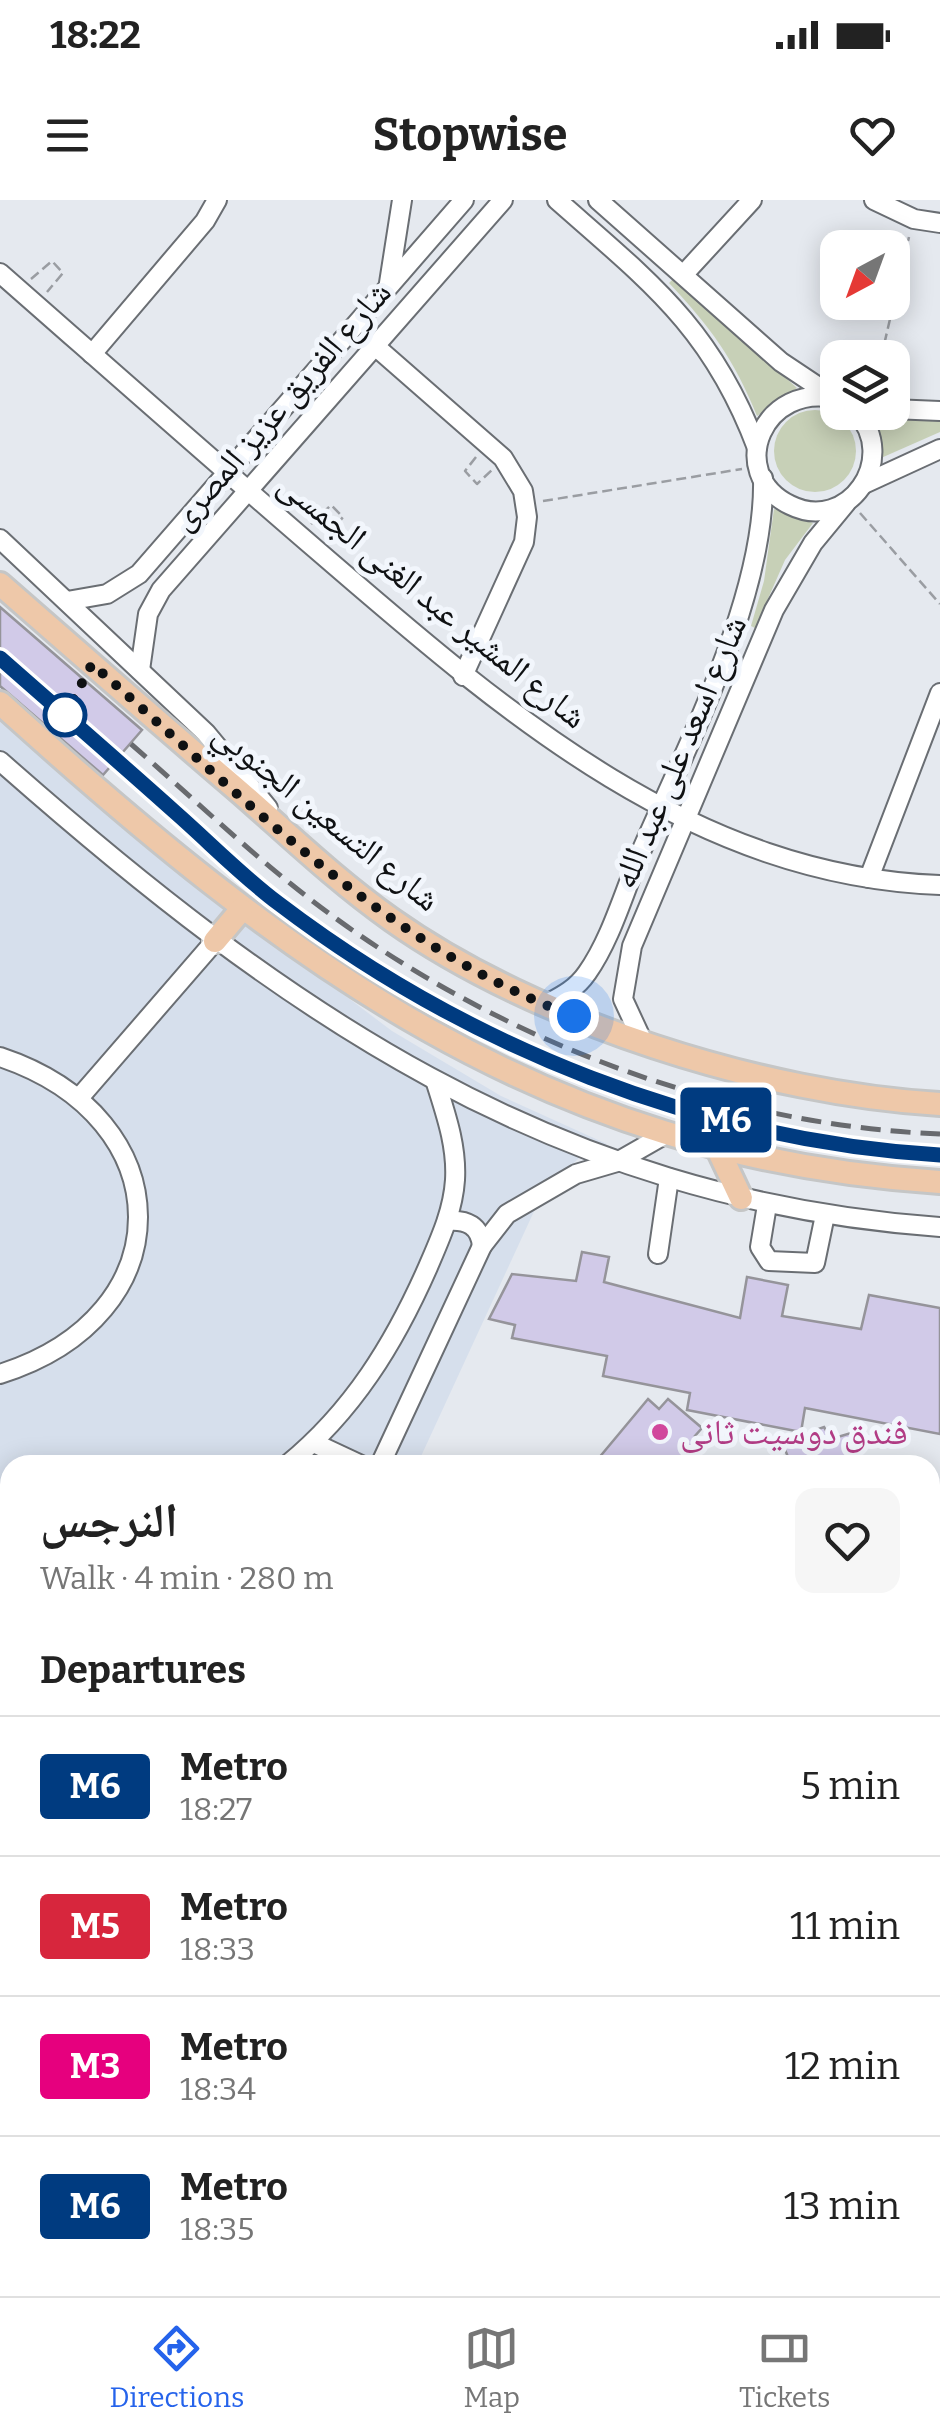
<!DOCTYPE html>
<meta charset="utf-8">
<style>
:root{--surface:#fff;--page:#f6f6f6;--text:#222;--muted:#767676;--line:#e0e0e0;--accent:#2563eb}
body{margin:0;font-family:Bitter,"Noto Naskh Arabic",serif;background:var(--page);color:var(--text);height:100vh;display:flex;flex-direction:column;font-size:38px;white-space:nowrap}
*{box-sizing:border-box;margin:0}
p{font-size:32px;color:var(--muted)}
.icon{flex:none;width:55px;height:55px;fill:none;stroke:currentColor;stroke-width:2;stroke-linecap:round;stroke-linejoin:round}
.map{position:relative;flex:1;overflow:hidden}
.panel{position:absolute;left:0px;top:1255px;width:940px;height:842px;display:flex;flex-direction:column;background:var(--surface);border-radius:30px 30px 0 0;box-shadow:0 5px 25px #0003}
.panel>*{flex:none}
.badge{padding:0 20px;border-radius:8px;font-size:35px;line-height:65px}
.needle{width:65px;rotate:221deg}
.controls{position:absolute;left:820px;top:30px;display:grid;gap:20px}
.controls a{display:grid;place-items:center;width:90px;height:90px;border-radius:20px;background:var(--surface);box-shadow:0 5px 25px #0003;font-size:50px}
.you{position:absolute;width:50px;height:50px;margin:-25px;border:8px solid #fff;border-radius:50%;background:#1a73e8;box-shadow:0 0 0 15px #1a73e833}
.map>.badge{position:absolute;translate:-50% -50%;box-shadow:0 0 0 5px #fff}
h2{padding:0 40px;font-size:38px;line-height:90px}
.round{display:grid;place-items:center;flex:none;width:105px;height:105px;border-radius:20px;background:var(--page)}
.overview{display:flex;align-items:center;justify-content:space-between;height:170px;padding:0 40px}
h1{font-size:48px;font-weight:700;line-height:75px}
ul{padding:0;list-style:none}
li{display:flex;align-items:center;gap:30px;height:140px;padding:0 40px;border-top:2px solid var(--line)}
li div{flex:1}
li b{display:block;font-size:38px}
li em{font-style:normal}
li .badge{min-width:110px;font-weight:700;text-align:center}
.status{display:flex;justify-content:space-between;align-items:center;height:70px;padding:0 50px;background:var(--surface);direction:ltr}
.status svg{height:28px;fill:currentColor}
header{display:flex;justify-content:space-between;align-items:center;height:130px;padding:0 40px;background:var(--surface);font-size:45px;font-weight:700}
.dock{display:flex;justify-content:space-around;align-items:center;height:140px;border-top:2px solid var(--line);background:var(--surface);font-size:28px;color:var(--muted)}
.dock a{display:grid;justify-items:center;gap:5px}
.dock .current{color:var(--accent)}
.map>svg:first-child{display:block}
</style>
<div class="status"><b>18:22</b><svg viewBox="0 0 49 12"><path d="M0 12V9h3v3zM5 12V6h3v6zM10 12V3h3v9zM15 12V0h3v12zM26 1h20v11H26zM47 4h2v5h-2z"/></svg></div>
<header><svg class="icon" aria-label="menu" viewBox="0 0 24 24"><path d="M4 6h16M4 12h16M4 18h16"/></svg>Stopwise<svg class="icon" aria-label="heart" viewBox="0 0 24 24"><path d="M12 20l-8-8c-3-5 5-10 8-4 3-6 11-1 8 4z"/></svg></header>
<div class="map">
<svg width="940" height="2096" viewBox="0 0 940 2096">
<rect width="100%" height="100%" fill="#e5e9ef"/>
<g fill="#d6dfec">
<path d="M0,500L286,751L392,831L501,896L607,944L579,958L542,994L417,1265H10V2071L0,2062Z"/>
<path d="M29,2088H269L262,2096H39Z"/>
</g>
<g fill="#c7d0b7">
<path d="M675,77L797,188L757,216C734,159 711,128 669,83Z"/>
<circle cx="815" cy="251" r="41"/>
<path d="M878,215L940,219V232L881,258Z"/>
<path d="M774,309L813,323L785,360L755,428L751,426L764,381Z"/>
</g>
<g fill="#d1cae8" stroke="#95949a" stroke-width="2.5">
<path d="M0,407L142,530L103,575L0,486Z"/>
<path d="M582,1052L609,1057L604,1082L740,1118L747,1077L788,1085L782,1116L861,1129L869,1095L940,1108V1234L805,1208L801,1232L687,1210L690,1193L603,1176L607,1156L512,1138L515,1125L489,1119L512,1074L576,1081Z"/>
<path d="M648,1199L659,1209L668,1199L702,1228L695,1236L705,1245L689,1265H593Z"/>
<path d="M824,1227L831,1239L851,1233L862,1265H780L778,1261L788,1257L782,1242Z"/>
<path d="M930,1346L940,1348V1425L930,1423Z"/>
<path d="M121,2088H188L181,2096H114Z"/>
</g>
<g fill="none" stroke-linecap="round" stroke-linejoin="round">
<defs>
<g id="minor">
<path d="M557,0C650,82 712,128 757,248"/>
<path d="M598,0L781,162L832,196"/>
<path d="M874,0L914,19L940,23"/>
<path d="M0,73C106,166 212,260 319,352C499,507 689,676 940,685"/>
<path d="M684,74L752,0"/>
<path d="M389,83L402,0"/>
<path d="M375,146L503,258L523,291L527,317L524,342L463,476"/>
<path d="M92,154L205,21L217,0"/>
<path d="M838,199C764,180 724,273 790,305C848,334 900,258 856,212"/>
<path d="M892,209L940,211"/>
<path d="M866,283L940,249"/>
<path d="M0,339L206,533L268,608"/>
<path d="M67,401L107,394L139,374L464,0"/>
<path d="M140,470L148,414L161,390L503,0"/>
<path d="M0,561C283,811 551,999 940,1027"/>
<path d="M869,678L940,493"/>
<path d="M545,805C562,796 576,789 587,773C611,739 624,692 640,654C687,545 766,395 763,278"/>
<path d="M642,840L623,799L632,746L774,410L813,343L846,303"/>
<path d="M0,857C183,918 185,1116 0,1174"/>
<path d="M79,898L215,741"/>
<path d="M767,1005L760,1047L769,1061L815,1063L825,1015"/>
<path d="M447,1021C467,1019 480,1026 482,1046"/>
<path d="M658,1054L669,978"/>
<path d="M314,1243L361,1265"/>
<path d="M287,1265C353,1211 394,1144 428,1067C440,1039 453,1011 455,980C457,946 446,915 436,883"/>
<path d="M380,1265L482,1046L507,1014L576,974L617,962L666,934"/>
<path d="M0,1394L10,1392"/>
<path d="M0,1436L10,1435"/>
<path d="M0,1490L10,1494"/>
<path d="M930,1503L940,1499"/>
<path d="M0,1533L10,1537"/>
<path d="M0,1586L10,1591"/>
<path d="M0,1809L10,1814"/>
<path d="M0,1833L10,1841"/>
<path d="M930,1855L940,1857"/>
<path d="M0,2031L10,2019"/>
<path d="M0,2063L10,2049"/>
<path d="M251,2096L259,2088"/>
<path d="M311,2096L318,2088"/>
<path d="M366,2096L371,2088"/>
</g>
<g id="major">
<path d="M0,384C80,454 160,524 241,593C290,636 338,682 392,720C536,822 764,894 940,904"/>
<path d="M0,503C283,759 542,957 940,982"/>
<path d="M215,741L241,710"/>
<path d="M716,945L741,998"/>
</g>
</defs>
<use href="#minor" stroke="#6a6e73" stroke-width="22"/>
<use href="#major" stroke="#c5c6c6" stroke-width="28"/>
<g stroke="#9a9da2" stroke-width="2.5" stroke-dasharray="10 5" stroke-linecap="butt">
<path d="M31,79L52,61L63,73L47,92"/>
<path d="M881,158L909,37"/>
<path d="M476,257L465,271L477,284L492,270"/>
<path d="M543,301L742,269"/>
<path d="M860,313L940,404"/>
<path d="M311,324L331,305L343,317L327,337"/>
<path d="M930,1729L940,1732"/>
<path d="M0,1947L10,1934"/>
<path d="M0,1970L10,1963"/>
<path d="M930,1971L940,1977"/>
<path d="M0,1979L10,1988"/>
<path d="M0,1999L1,1998"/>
<path d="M748,2088L755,2096"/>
<path d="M836,2088L838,2096"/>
<path d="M553,2096L566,2088"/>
<path d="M760,2096L766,2088"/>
</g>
<use href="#minor" stroke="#fff" stroke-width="18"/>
<use href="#major" stroke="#eec8a9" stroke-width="22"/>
<g stroke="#686a6e" stroke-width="5" stroke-dasharray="20 10" stroke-linecap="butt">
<path d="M131,544C184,590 236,640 291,684C470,829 710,925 940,934"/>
<path d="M117,560C169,607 221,657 276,701C453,845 713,943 940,955"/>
</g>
</g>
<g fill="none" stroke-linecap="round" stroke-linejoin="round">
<defs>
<path id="line" d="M0,458C59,510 118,561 176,613C210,643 242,676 278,703C467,847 702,941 940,955"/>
</defs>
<use href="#line" stroke="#fff" stroke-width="22"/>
<use href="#line" stroke="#003b80" stroke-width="15"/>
<path stroke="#0f1113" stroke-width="10" stroke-dasharray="0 18" d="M65,515L92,464C241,594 385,747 574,816"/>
</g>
<circle fill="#fff" stroke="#003b80" stroke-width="5" cx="65" cy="515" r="20"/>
<circle fill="#d1479c" stroke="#f2f6fc" stroke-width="4" cx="660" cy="1232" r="10"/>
<g text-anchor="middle" stroke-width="10" stroke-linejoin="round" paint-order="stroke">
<g font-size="35" fill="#0f1113" stroke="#f2f6fc">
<text transform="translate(280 205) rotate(-49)" y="12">شارع الفريق عزيز المصرى</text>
<text transform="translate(433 400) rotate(39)" y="12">شارع المشير عبد الغنى الجمسى</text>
<text transform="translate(679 552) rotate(-67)" y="12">شارع اسعد على عبد الله</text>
<text transform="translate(327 616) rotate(39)" y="12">شارع التسعين الجنوبي</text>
</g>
<g font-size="35" fill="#b23c85" stroke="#f2f6fc" text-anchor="start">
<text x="680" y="1244">فندق دوسيت ثانى</text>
</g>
</g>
</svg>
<div class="controls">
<a><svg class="needle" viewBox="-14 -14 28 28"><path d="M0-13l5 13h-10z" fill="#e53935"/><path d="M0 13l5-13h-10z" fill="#767676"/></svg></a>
<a><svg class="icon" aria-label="layers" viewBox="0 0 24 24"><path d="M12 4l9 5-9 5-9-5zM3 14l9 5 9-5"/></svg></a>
</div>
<div class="you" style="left:574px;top:816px"></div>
<b class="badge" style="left:726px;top:920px;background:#003b80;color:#fff">M6</b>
<section class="panel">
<div class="overview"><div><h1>النرجس</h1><p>Walk · 4 min · 280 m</p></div><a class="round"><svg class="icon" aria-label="heart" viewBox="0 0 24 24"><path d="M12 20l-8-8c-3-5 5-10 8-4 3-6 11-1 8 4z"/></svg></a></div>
<h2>Departures</h2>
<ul>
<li><span class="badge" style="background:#003b80;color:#fff">M6</span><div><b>Metro</b><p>18:27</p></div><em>5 min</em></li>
<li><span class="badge" style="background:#d7263d;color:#fff">M5</span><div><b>Metro</b><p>18:33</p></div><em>11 min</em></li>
<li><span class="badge" style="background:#e6007e;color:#fff">M3</span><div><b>Metro</b><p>18:34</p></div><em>12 min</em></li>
<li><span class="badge" style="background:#003b80;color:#fff">M6</span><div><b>Metro</b><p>18:35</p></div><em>13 min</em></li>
</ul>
</section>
</div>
<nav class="dock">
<a class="current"><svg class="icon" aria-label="directions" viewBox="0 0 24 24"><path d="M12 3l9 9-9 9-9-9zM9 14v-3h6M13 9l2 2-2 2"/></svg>Directions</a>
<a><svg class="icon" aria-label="map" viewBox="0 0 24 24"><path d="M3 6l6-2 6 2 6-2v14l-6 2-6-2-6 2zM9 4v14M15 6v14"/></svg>Map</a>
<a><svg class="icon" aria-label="tickets" viewBox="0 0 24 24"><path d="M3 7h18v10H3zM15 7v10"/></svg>Tickets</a>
</nav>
